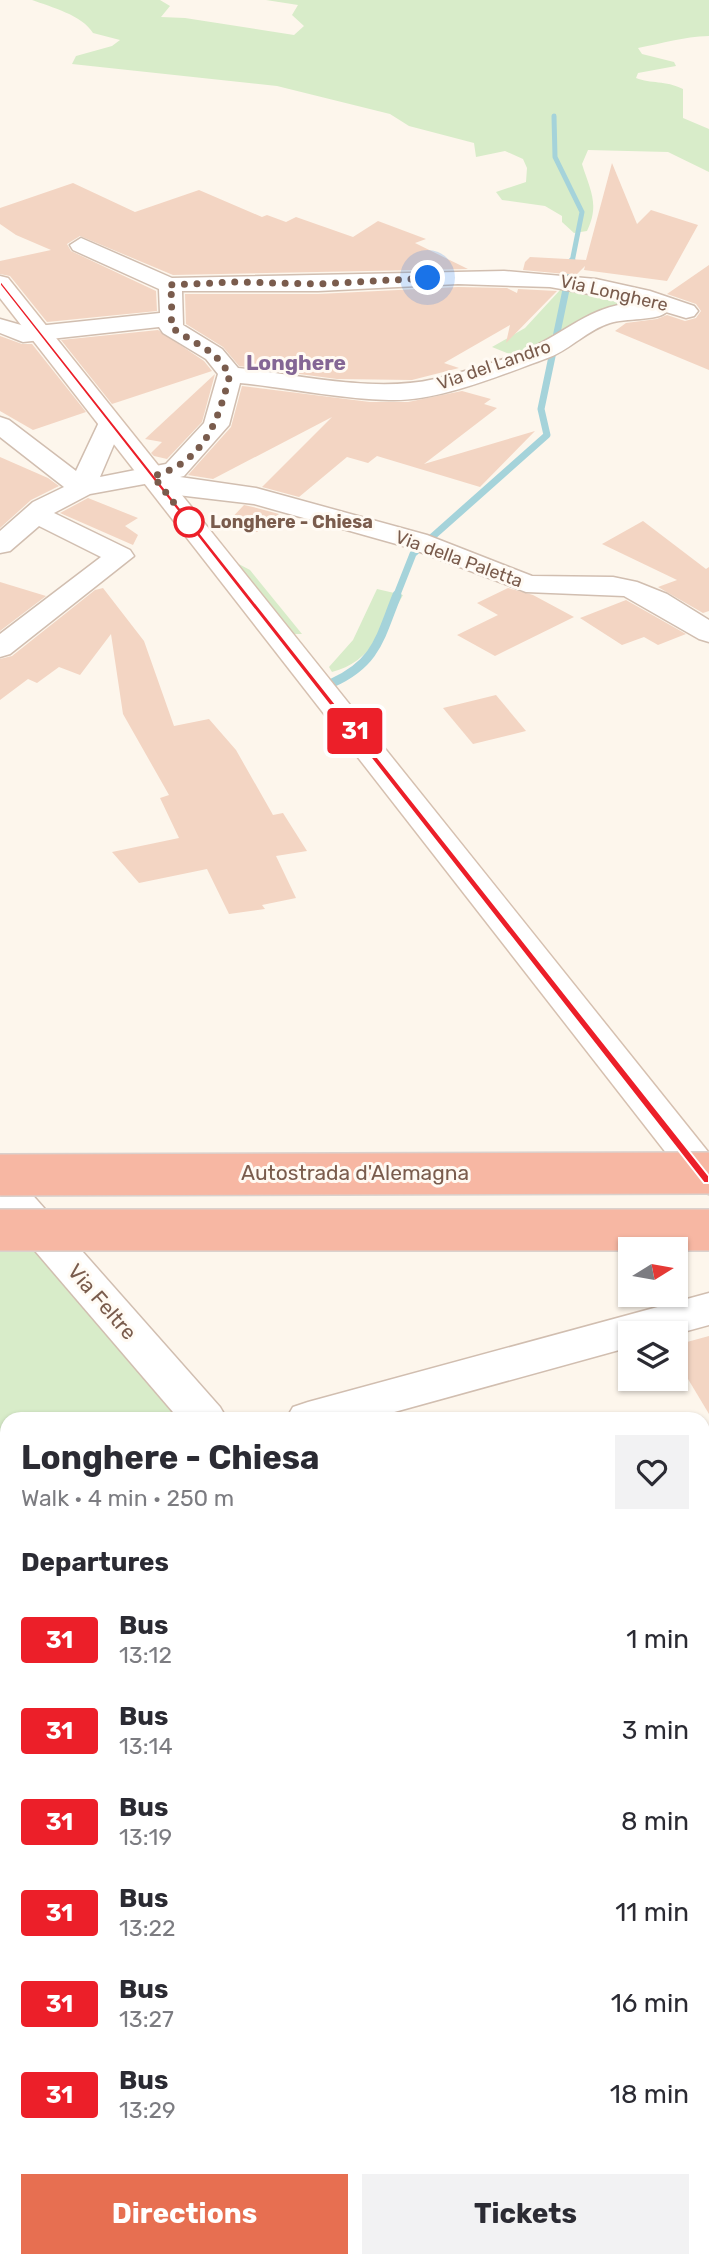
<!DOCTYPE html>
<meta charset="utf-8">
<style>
:root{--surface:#fff;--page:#f2f2f3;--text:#2b2b33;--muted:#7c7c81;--accent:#e76f51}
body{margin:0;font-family:Rubik,sans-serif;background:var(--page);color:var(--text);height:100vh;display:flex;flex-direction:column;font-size:26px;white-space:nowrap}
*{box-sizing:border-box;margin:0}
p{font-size:23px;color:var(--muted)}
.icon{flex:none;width:38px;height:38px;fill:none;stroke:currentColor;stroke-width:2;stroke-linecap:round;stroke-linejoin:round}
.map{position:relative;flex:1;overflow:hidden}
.details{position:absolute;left:0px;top:1412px;width:710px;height:856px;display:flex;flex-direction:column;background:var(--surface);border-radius:21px 21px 0 0;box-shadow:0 2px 5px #0004}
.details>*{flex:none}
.badge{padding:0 14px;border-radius:5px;font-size:24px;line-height:46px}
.needle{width:46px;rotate:79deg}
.fabs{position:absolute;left:618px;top:1237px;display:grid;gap:14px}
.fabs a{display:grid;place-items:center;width:70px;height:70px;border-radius:0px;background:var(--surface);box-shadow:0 2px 5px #0004;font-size:35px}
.you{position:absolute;width:35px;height:35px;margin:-18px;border:5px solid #fff;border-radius:50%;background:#1a73e8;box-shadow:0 0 0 10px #1a73e833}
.map>.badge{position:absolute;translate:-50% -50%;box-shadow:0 0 0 4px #fff}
h2{padding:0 21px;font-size:26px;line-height:63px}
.round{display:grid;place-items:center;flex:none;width:74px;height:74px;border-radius:0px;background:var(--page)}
.headline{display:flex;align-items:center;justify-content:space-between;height:119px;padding:0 21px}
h1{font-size:33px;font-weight:700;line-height:52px}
.action{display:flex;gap:14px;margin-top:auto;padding:14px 21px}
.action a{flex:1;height:80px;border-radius:0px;background:var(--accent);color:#fff;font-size:28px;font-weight:700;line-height:80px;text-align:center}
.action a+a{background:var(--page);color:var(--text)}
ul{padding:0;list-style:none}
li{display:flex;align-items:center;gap:21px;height:91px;padding:0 21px}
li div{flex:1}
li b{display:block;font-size:26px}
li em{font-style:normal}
li .badge{min-width:77px;font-weight:700;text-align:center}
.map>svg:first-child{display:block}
</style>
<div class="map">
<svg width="709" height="2267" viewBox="0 0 709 2267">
<rect width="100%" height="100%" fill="#fdf6ec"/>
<g fill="#d8ecc9">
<path d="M32,0H160L170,6L161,17L185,18L294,35L304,26L292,15L298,5L266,0H709V36C682,37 664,43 638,48L642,54L674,62L676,66L638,73L636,78C651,84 665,80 683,89V118L709,129V172L668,152L588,150L582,164C590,190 600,204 587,231L574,233L562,222V216L545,206L502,200L496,192L526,182L527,168L523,159L505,151L476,157L474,143L409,126L390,114L277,86L72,64L76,56L112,46L120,40L93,33C82,15 51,7 32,0Z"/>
<path d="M561,289L634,306L574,324L552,335L550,343L517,357L492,347L525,328Z"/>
<path d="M233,561L250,570L302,634H292Z"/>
<path d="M377,589L403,595C384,628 371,662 332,672L329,667L353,640Z"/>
<path d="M0,1195L194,1419H7V1558L0,1555Z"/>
</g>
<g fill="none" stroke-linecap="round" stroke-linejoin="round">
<path stroke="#a5d3da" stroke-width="5" d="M554,116L555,157L582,212L572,262"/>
<path stroke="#a5d3da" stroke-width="7" d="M396,597L413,554L547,435L541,409L572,261"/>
<path stroke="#a5d3da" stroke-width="9" d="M332,683C377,663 380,637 397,595"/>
<g stroke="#a5d3da" stroke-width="14">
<path d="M0,1620L7,1624"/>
<path d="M558,2261L560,2267"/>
</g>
</g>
<g fill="#f3d5c3">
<path d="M612,163L637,224L651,210L698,225L667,281L584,270L585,266L576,275L523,270L525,262L530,257L586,260Z"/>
<path d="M73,183L135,212L199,190L262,217L267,215L286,222L296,217L353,237L378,221L426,239L415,243L468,269L173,275L80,236L67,244L71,251L156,291L157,311L47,322L10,276L0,274V261L51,250L16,235L0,224V208Z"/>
<path d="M709,265V370L615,331L626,323L657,319L667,315L685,321L696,318L701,311L696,304L667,294Z"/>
<path d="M458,287L507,288L517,293L518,289L557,291L506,343L510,325L444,363L459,368L412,380L337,379L239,366L223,347L186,324L185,294H318Z"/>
<path d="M158,330L204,361L212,371L112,404L61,340Z"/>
<path d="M0,336L22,344H32L86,412L33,430L0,411Z"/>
<path d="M215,374L202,422L167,459L154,456L151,453L162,442L145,439Z"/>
<path d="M242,386L370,402H408L462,391L491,399L484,404L497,408L424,464L535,431L480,487L377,456L368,463L347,457L299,497L262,487L332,417L213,479L188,475L231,427Z"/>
<path d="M0,457L48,478L59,486L31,500L0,528Z"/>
<path d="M88,498L138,518L125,526L138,535L133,545L60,513Z"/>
<path d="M244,505L253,507L279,514L257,532L225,525Z"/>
<path d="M643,521L706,569L709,567V611L703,613L658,587L677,580L602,544Z"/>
<path d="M0,582L46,596L0,631Z"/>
<path d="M103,588L144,641L174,726L209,719L236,750L273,815L283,813L307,851L276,856L296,898L262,905L265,909L229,914L207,869L139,883L112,852L179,838L160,798L169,795L123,714L111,634L80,675L59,667L37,683L28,679L0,700V659L12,656L95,590Z"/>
<path d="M508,588L533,595L574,617L495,656L457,635L498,615L477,603Z"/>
<path d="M626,600L686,634L658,645L644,637L622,645L580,618Z"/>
<path d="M496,695L526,731L473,744L443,708Z"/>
<path d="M709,1336V1414L676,1359V1345Z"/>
</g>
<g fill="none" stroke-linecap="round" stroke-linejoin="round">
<defs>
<g id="minor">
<path d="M81,238L172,278L504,271L596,279L650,291L694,306L698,311L694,316L686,318L666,312C659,321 624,318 610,323C587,330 571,349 550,357C504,374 438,402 389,400C340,399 289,388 240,383L229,425L184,476L180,477L256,488L427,535L532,576L613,577L637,582L667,594L709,620V642L699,639L624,596L526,592L407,547L254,504L152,492L148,486L150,483L90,494L54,513L130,550L134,556L10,654L0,657V634L101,557L39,526L10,551L0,553V531L33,502L64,487L0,437V417L9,420L76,471L101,418H119L123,423L100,477L166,464L204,423L218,374L206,359L163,333L159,327L23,342L0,333V319L28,327L160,313L159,289L73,250L70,245ZM458,284L550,287L640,303C598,302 571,328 537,345C516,357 460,373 435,379C375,393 299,375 238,368L222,349L183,325L182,291H318Z"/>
<path d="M0,1170L14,1174L220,1407L227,1419H179L0,1210Z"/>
<path d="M709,1293V1325L676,1334H630V1347L369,1419H286L293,1407L308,1402Z"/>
<path d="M704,1959L709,1961V2019L704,2016Z"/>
</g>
<path id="secondary" d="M0,276L8,278L709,1153V1194L695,1190L0,298Z"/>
</defs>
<use href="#minor" stroke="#d1beb0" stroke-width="3"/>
<use href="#secondary" stroke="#d6c0b0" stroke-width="3"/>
<use href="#minor" fill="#fff" fill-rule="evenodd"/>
<use href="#secondary" fill="#fff" fill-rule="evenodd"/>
<defs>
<g id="motorway-bridge">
<path d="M0,1175L709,1173"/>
<path d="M0,1230H709"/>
</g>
</defs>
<use href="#motorway-bridge" stroke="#dad1cd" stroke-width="44" stroke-linecap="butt"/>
<use href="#motorway-bridge" stroke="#f7b7a3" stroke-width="41"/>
</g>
<path fill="#ec1f29" stroke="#fff" stroke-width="2" d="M0,280L709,1176V1183H704L0,285Z"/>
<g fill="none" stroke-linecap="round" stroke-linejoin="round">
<path stroke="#7a5c4d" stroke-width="7" stroke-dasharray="0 12.6" d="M189,522L153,476C205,462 218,421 230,374L214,354L172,328C170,314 174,297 169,285L234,282L319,284L428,278"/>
</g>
<circle fill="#fff" stroke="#ec1f29" stroke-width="3.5" cx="189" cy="522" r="14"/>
<g text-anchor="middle" stroke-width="6" stroke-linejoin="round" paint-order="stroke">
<g font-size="18" fill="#7a5c4d" stroke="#fffaf3">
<text transform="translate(614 293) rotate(13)" y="6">Via Longhere</text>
<text transform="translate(494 365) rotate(-19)" y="6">Via del Landro</text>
<text transform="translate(459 559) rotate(20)" y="6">Via della Paletta</text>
</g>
<g font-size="18" font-weight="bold" fill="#7a5c4d" stroke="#fffaf3" text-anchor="start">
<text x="210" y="528">Longhere - Chiesa</text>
</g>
<g font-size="21" font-weight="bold" fill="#846695" stroke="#fffaf3">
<text x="296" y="370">Longhere</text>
</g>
<g font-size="21" fill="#7a5c4d" stroke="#fffaf3">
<text x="355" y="1180">Autostrada d'Alemagna</text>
<text transform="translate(102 1302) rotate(49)" y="7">Via Feltre</text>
</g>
</g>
</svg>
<div class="fabs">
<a><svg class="needle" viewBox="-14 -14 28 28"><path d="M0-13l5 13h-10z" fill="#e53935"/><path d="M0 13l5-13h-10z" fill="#7c7c81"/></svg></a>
<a><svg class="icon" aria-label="layers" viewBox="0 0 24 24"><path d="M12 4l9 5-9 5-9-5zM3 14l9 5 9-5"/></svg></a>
</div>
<div class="you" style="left:428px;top:278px"></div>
<b class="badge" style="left:355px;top:731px;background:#ec1f29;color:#fff">31</b>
<section class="details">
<div class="headline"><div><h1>Longhere - Chiesa</h1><p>Walk · 4 min · 250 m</p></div><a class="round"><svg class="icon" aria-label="heart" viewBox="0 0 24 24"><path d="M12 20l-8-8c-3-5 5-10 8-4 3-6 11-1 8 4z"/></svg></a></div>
<h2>Departures</h2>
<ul>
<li><span class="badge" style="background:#ec1f29;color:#fff">31</span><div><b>Bus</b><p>13:12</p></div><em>1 min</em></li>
<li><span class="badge" style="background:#ec1f29;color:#fff">31</span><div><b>Bus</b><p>13:14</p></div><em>3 min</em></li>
<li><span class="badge" style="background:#ec1f29;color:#fff">31</span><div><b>Bus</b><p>13:19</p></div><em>8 min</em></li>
<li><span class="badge" style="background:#ec1f29;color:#fff">31</span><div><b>Bus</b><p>13:22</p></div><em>11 min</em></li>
<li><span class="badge" style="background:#ec1f29;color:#fff">31</span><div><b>Bus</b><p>13:27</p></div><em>16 min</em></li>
<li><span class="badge" style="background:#ec1f29;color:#fff">31</span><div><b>Bus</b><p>13:29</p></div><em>18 min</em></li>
</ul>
<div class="action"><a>Directions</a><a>Tickets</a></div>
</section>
</div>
